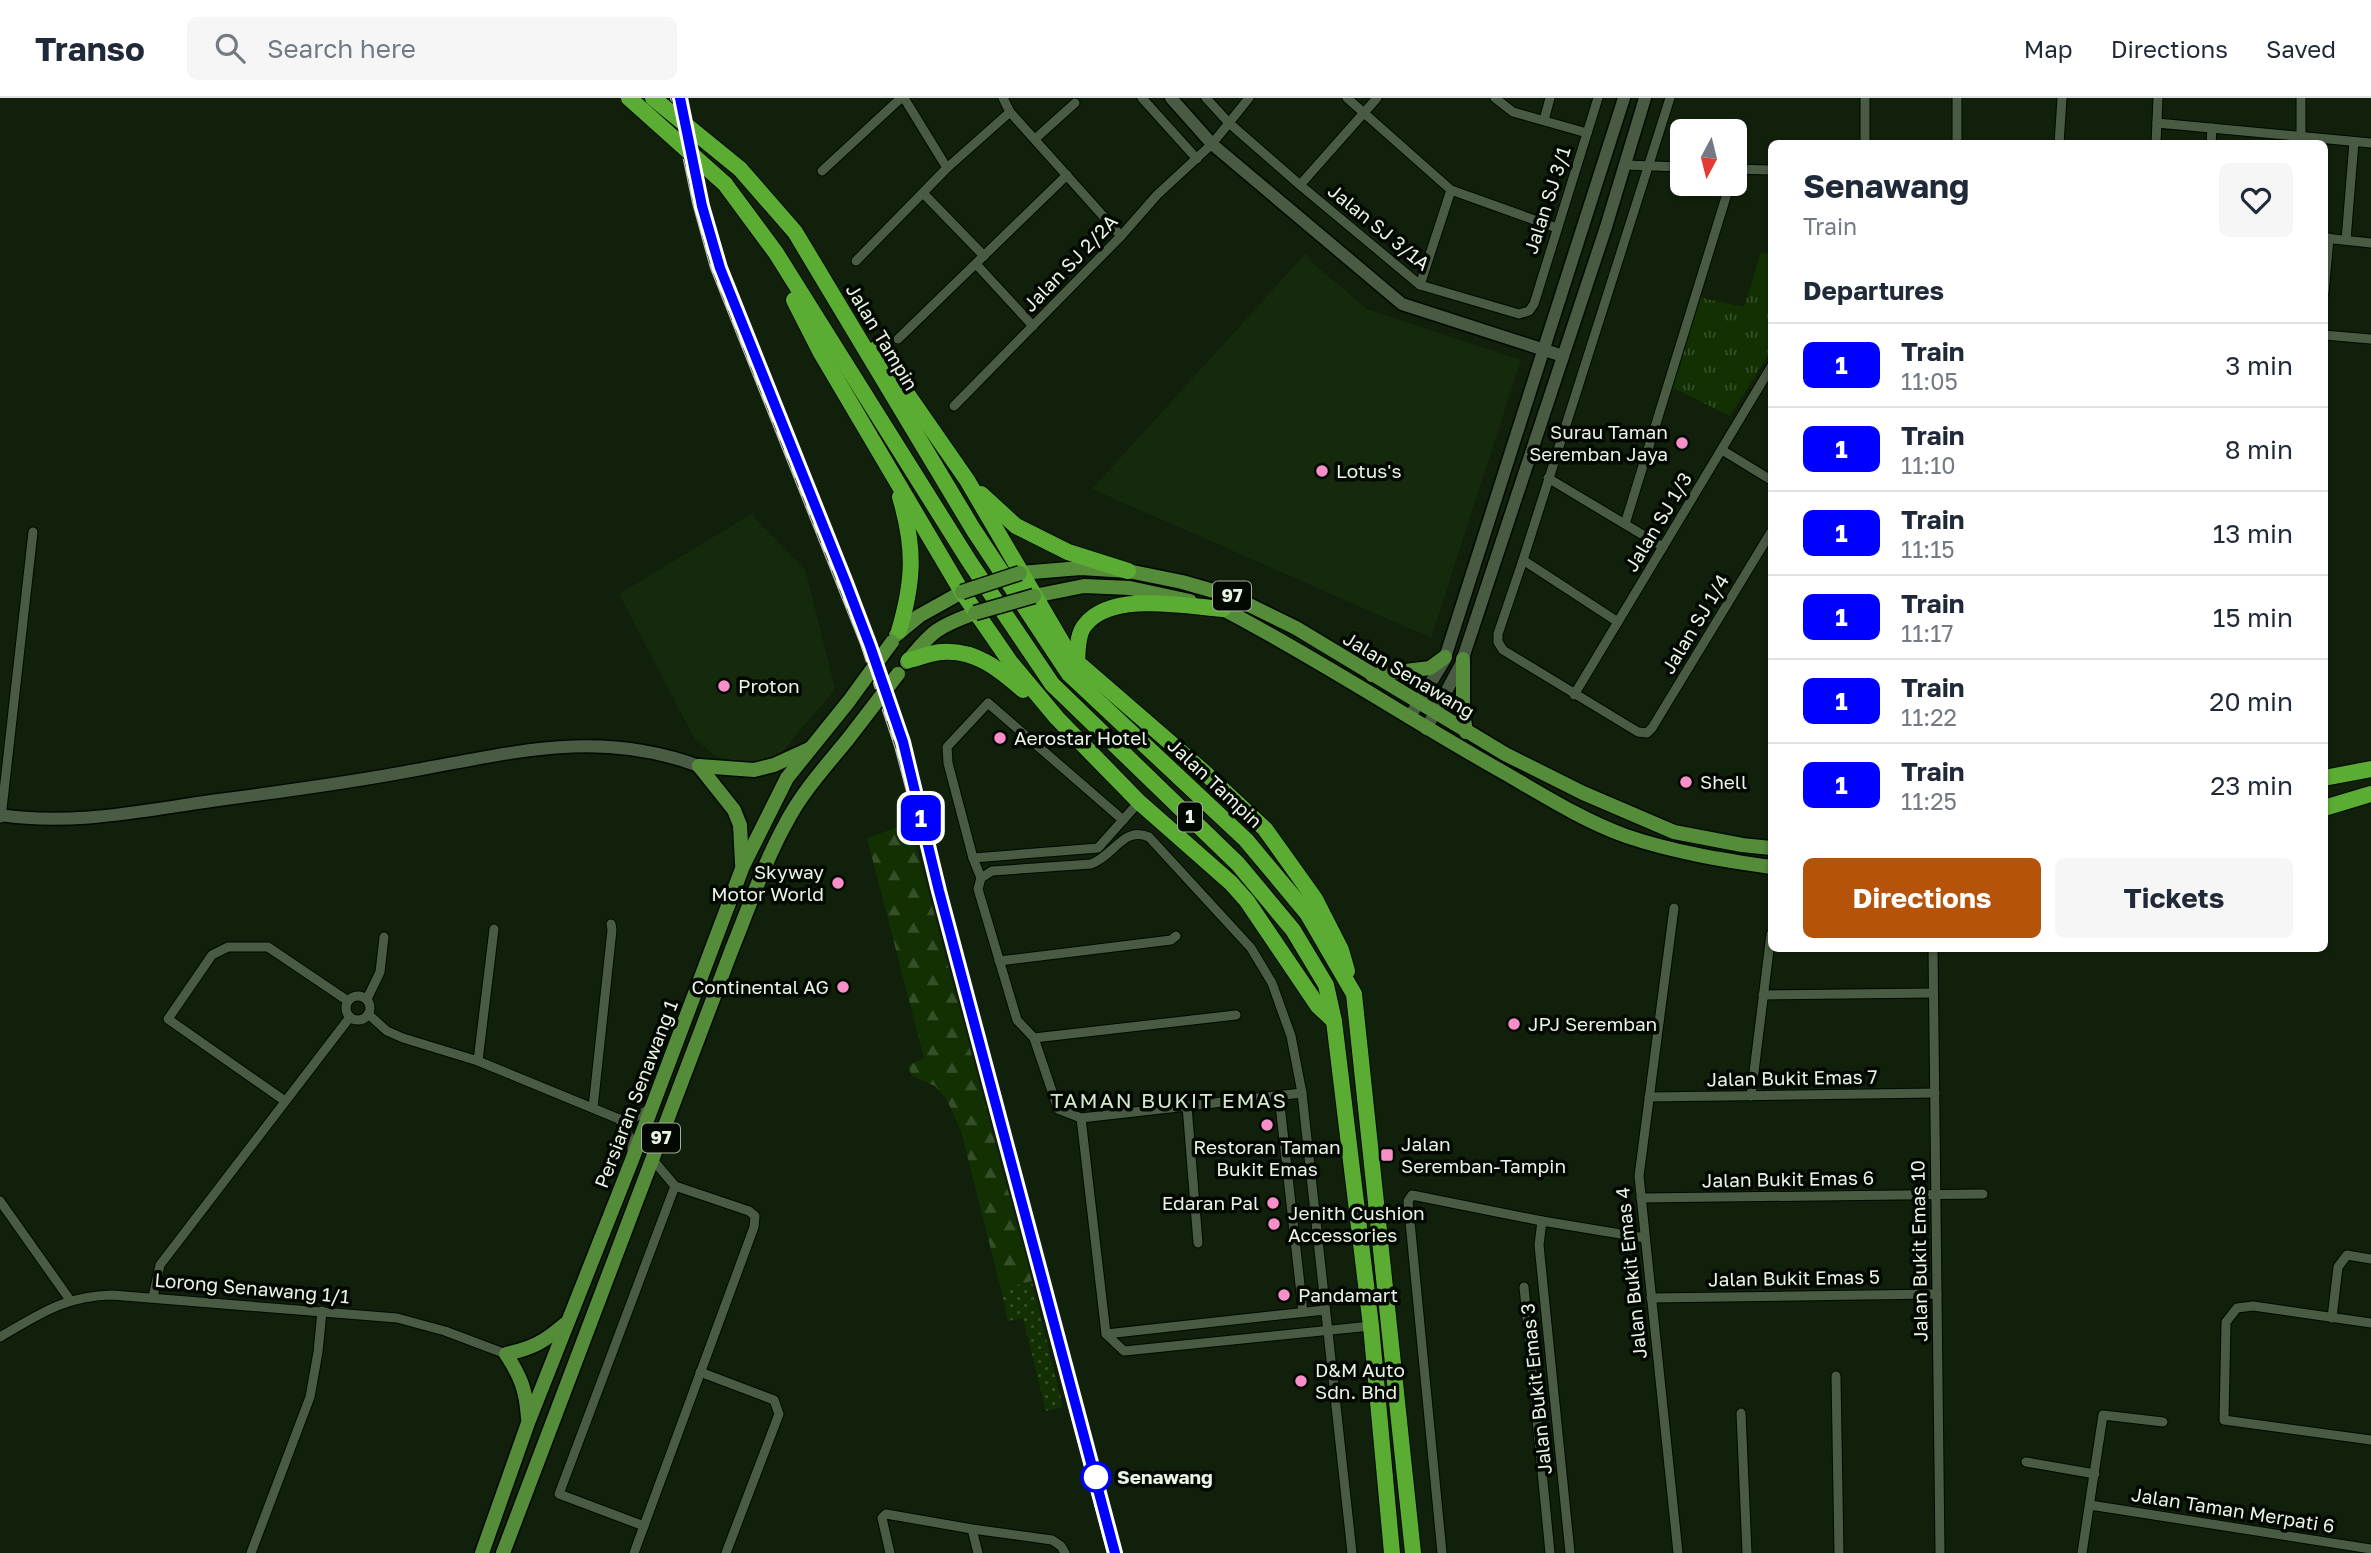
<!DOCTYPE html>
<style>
:root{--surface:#fff;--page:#f6f6f7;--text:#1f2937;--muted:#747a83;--line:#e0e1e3;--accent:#b45309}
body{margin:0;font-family:"Golos Text",sans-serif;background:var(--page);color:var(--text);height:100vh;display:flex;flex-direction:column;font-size:26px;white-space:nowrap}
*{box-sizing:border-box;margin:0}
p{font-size:23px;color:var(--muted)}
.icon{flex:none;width:38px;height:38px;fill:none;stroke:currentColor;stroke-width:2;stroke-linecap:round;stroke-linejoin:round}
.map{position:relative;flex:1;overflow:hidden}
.drawer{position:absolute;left:1768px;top:42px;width:560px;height:812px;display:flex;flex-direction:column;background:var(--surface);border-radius:10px;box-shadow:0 2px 5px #0004}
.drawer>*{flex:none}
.badge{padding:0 14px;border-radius:10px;font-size:24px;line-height:46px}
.needle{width:46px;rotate:187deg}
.fabs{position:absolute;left:1670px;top:21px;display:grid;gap:14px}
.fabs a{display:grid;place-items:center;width:77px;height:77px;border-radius:10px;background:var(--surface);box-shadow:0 2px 5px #0004;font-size:35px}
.map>.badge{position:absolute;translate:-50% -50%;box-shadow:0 0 0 4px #fff}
h2{padding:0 35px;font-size:26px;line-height:63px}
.round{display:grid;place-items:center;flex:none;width:74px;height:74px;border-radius:10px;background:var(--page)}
.summary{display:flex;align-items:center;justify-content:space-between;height:119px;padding:0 35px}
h1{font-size:33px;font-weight:700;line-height:52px}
.button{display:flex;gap:14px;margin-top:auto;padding:14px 35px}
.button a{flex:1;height:80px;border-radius:10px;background:var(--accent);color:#fff;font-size:28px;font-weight:700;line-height:80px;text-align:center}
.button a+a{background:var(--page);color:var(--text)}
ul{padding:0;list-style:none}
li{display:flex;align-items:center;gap:21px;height:84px;padding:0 35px;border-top:2px solid var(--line)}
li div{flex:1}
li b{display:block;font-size:26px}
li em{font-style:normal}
li .badge{min-width:77px;font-weight:700;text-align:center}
header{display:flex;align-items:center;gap:42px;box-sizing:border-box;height:98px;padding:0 35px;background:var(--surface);border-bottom:2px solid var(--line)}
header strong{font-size:33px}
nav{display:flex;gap:38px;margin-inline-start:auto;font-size:24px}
.search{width:490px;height:63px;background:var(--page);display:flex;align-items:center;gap:18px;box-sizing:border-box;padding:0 24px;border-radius:10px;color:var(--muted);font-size:26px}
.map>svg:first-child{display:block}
</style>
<header>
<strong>Transo</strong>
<div class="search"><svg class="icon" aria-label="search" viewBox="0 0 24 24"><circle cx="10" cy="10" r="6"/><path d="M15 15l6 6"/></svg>Search here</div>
<nav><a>Map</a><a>Directions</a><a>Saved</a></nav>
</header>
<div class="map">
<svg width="2371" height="1455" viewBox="0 0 2371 1455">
<defs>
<pattern id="grass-dots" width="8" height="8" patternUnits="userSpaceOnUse" patternTransform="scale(1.75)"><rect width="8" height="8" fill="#133003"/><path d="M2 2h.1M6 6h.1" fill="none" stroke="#354f28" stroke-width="1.8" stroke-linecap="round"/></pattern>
<pattern id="forest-firs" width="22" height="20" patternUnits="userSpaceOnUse" patternTransform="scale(1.75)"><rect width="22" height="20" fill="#133003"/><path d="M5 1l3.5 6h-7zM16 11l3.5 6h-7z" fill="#354f28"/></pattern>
<pattern id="park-tufts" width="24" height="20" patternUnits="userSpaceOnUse" patternTransform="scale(1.75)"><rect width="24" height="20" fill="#133003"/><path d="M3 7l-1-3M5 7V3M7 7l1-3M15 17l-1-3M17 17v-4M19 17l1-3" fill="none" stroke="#354f28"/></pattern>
</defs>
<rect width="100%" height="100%" fill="#10200a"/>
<g fill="#15290d">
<path d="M1306,155L1314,166L1367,211L1521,262L1431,540L1092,391Z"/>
<path d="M751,416L805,471L835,591L773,665L745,666L715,658L694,640L619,496Z"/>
</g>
<path fill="url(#grass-dots)" d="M1032,1183L1063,1309L1046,1313L1023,1220L1008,1223L1001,1191Z"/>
<path fill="url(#forest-firs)" d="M910,725L1032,1183L1001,1191L961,1033L947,1002L935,988L912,978L908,968L924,960L867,740Z"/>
<path fill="url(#park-tufts)" d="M1771,145V253L1730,318L1669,288L1698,199L1744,209L1761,155L1767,156Z"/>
<path fill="#133003" d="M1771,161V205L1754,196Z"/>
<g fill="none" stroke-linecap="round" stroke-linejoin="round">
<defs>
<g id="street">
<path d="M904,0L947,70"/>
<path d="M1003,0L1010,14L1121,138"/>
<path d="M1142,0L1197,61"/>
<path d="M1206,0L1229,25L1300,87L1420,187L1519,216L1529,213L1534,206L1598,0"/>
<path d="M1347,0L1451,92L1557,130"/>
<path d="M1495,0L1513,14L1587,35"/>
<path d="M1670,0L1523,462L1498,536V544L1503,552L1638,634L1647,635L1652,630L1771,434"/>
<path d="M1865,0V46"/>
<path d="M1957,0V46"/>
<path d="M1544,22L1550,0"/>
<path d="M2157,25L2371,45"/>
<path d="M2301,39V0"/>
<path d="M1035,41L1075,5"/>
<path d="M2059,46L2062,0"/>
<path d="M2156,46L2158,0"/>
<path d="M2211,46L2212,30"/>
<path d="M1625,67L1682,69"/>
<path d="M1734,71L1771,72"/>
<path d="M822,73L901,0"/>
<path d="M1300,87L1377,0"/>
<path d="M923,95L984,158"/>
<path d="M2324,140L2371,145"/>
<path d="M2346,142L2354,44"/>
<path d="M856,163L947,70L1010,14"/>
<path d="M976,166L1033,228"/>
<path d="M1420,187L1451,92"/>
<path d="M2324,195L2329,140"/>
<path d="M2324,237L2371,241"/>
<path d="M898,241L1067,77"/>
<path d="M954,308L1121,138L1157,97L1212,46L1249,0"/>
<path d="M1722,352L1771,382"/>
<path d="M1548,380L1663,449"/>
<path d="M1625,426L1730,86"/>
<path d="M1523,462L1618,524"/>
<path d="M1574,597L1771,269"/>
<path d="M1139,704L1123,722L988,605L947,649L948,665L973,760L981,780L978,791L1017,922L1034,940L1058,1011L1081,1020L1302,995"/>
<path d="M1,720L33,434"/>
<path d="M973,760L1098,750L1123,722"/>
<path d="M981,780L992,773L1091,766C1115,757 1123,728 1149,739L1251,850L1272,885L1291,938L1302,995L1352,1455"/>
<path d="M1674,810L1639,1078L1678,1455"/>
<path d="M1933,850L1940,1455"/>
<path d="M999,863L1171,842L1176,838"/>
<path d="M1763,897L1933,895"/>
<circle cx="358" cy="910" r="12"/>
<path d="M367,901L380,874L384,839"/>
<path d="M368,916L387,933L403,940L478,963L619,1021L634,1020L652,1009"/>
<path d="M1034,940L1236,917"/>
<path d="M478,963L494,831"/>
<path d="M1279,998L1303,1214"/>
<path d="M1751,998L1771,836"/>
<path d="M1649,999L1935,995"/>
<path d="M285,1003L168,921L212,857L228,849H268L348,903"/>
<path d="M1187,1008L1198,1145"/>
<path d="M593,1010L612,832L611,826"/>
<path d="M1081,1020L1106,1236L1124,1253L1371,1228"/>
<path d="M619,1021L632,1043V1054"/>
<path d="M1641,1100L1983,1096"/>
<path d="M0,1103L70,1202"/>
<path d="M1542,1123L1539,1147L1570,1455"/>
<path d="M1524,1189L1550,1455"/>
<path d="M153,1199L160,1167L350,919"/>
<path d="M1651,1200L1937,1196"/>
<path d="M2332,1220L2338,1169L2347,1157L2371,1161"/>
<path d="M2371,1225L2253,1208L2237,1210L2226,1224L2224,1322L2371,1342"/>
<path d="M1106,1236L1325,1212"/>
<path d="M0,1239C40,1216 64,1198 112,1197L397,1220L445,1233L506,1256"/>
<path d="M700,1274L774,1302L779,1316L726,1455"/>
<path d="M1836,1278L1839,1455"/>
<path d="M1741,1315L1747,1455"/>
<path d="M2026,1364L2095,1376"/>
<path d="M2090,1407L2371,1451"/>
<path d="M644,1428L559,1396L675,1088"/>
<path d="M972,1431L978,1455"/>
<path d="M251,1455L310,1299L318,1254L322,1213"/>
<path d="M634,1455L754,1129L755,1118L749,1113L675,1088L653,1062"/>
<path d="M890,1455L882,1420L886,1416L972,1431L1052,1442L1061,1448L1065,1455"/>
<path d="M1442,1455L1408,1103L1412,1097L1542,1123L1645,1140"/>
<path d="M2082,1455L2103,1317L2163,1324"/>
</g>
<g id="secondary">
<path d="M1171,0L1212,46L1402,206L1563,258"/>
<path d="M1409,620L1444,563L1624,0"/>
<path d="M1426,631L1461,566L1606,129L1645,0"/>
<path d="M0,717C71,728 141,713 211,703C280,694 348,685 416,672C516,654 599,631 699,668"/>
</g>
<g id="primary">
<path d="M1020,475L1081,470L1128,473L1182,484L1231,498L1296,530L1505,656L1583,695L1674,734L1742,747L1771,750"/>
<path d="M1034,498L1084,488L1130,490L1190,503"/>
<path d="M1213,509L1223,511C1319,561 1409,621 1503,674C1543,697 1582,722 1626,738C1673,754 1722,762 1771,769"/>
<path d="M896,537L919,518L962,494"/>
<path d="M1463,561V614L1466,634"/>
<path d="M907,564C932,533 937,529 975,515"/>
<path d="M1372,577L1430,570L1445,559"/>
<path d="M699,668L754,672L774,667L809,651"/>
<path d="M699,668L734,712L740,727L742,766"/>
<path d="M528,1320C526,1292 521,1279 506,1256C533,1250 544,1244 565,1226"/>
<path d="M482,1455L528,1325L632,1062L743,768L787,680L849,603"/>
<path d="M503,1455L732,851C749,809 764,765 786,725C802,694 826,668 848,641"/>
</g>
<g id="highway">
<path d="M740,71L795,134L973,431L1069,576L1246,742L1307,815L1354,896L1413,1455"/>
<path d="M725,86L776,155L969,463L1052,586L1238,766L1293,832L1326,887L1334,923L1371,1228L1392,1455"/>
<path d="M794,202L821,255L962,494L1011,565L1057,620L1139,704L1231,785L1247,803L1318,908L1334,923"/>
<path d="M876,251L967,382L1066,551L1077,564L1204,674L1265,731L1315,801L1341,852L1347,873"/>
<path d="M981,396L1016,428L1068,454L1128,473"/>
<path d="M899,533C914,482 915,450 900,399"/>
<path d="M909,562C919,560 930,555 941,554C975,551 999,571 1023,592"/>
<path d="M1077,564C1078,552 1077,536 1085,527C1111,493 1185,508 1223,511"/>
<path d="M2324,680L2371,671"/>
<path d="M2324,710L2371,696"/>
</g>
</defs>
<use href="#street" stroke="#010900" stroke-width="11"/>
<use href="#secondary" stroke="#010900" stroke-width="15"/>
<use href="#primary" stroke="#010900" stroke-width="17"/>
<use href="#highway" stroke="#010900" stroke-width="18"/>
<use href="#street" stroke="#495b43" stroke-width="9"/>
<use href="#secondary" stroke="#495b43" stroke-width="12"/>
<use href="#primary" stroke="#548c39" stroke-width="14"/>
<use href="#highway" stroke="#5bac32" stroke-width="16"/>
<defs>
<path id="rail" d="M673,0L695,105L713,170L863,546L897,648L1110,1455"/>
</defs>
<use href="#rail" stroke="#b0bdac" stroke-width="6"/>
<use href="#rail" stroke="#030802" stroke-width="3.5" stroke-dasharray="10" stroke-linecap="butt"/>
<defs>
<g id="primary-bridge">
<path d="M962,494L1020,475"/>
<path d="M975,515L1034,498"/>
<path d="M849,603L892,544"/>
<path d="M848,641L898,576"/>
</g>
<g id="highway-bridge">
<path d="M629,0L725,86"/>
<path d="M653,0L740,71"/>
</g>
</defs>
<use href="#primary-bridge" stroke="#010900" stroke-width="17" stroke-linecap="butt"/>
<use href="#highway-bridge" stroke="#010900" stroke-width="18" stroke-linecap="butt"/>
<use href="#primary-bridge" stroke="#548c39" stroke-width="14"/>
<use href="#highway-bridge" stroke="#5bac32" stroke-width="16"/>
</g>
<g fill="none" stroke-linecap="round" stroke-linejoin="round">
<defs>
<path id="line" d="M680,0L702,108L720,170L846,485L870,548L903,644L939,793L1115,1455"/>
</defs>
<use href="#line" stroke="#fff" stroke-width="16"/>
<use href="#line" stroke="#00f" stroke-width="10"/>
</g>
<g fill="#f98fc9" stroke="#030802" stroke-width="2.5">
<circle cx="1682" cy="345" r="7"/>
<circle cx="1322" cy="373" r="7"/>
<circle cx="724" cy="588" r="7"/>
<circle cx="1000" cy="640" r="7"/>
<circle cx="1686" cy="684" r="7"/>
<circle cx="838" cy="785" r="7"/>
<circle cx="843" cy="889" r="7"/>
<circle cx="1514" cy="926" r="7"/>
<circle cx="1267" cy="1027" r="7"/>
<rect x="1380" y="1050" width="14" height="14" rx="3.5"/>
<circle cx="1273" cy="1105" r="7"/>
<circle cx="1274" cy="1126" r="7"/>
<circle cx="1284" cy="1197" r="7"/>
<circle cx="1301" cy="1283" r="7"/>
</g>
<circle fill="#fff" stroke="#00f" stroke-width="3.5" cx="1096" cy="1379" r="14"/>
<g text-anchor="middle" stroke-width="7" stroke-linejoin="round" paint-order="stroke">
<g fill="#030802" stroke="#a4ada1" stroke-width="2">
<rect x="1213" y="483.5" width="38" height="29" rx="5"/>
<rect x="1178" y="704.5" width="24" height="29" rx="5"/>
<rect x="642" y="1025.5" width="38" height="29" rx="5"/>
</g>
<g font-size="18" font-weight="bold" fill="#e9f4e5">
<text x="1232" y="504">97</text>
<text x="1190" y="725">1</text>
<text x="661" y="1046">97</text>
</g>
<g font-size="19" fill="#e9f4e5" stroke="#030802">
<text transform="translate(1547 102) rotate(-72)" y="7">Jalan SJ 3/1</text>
<text transform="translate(1379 129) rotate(39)" y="7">Jalan SJ 3/1A</text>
<text transform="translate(1070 165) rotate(-46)" y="7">Jalan SJ 2/2A</text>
<text transform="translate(882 239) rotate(59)" y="7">Jalan Tampin</text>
<text transform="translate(1658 424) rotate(-59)" y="7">Jalan SJ 1/3</text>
<text transform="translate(1695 526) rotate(-59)" y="7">Jalan SJ 1/4</text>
<text transform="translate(1409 577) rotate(31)" y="7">Jalan Senawang</text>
<text transform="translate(1215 685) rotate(43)" y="7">Jalan Tampin</text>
<text transform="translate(1792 980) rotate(-1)" y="7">Jalan Bukit Emas 7</text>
<text transform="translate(636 996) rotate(-69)" y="7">Persiaran Senawang 1</text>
<text transform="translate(1788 1081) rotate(-1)" y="7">Jalan Bukit Emas 6</text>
<text transform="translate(1919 1153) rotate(-91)" y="7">Jalan Bukit Emas 10</text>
<text transform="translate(1631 1175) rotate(-96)" y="7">Jalan Bukit Emas 4</text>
<text transform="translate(1794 1180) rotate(-1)" y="7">Jalan Bukit Emas 5</text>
<text transform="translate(252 1190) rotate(5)" y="7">Lorong Senawang 1/1</text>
<text transform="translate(1536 1291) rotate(-96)" y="7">Jalan Bukit Emas 3</text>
<text transform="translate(2233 1412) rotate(9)" y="7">Jalan Taman Merpati 6</text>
</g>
<g font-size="19" fill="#e9f4e5" stroke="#030802" text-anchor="start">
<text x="1668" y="341" text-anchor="end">Surau Taman<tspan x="1668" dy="22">Seremban Jaya</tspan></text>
<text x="1336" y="380">Lotus's</text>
<text x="738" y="595">Proton</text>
<text x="1014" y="647">Aerostar Hotel</text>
<text x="1700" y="691">Shell</text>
<text x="824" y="781" text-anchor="end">Skyway<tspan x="824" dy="22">Motor World</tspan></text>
<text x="829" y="896" text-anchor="end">Continental AG</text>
<text x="1528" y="933">JPJ Seremban</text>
<text x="1401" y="1053">Jalan<tspan x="1401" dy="22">Seremban-Tampin</tspan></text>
<text x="1267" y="1056" text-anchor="middle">Restoran Taman<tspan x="1267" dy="22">Bukit Emas</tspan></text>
<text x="1259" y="1112" text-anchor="end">Edaran Pal</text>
<text x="1288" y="1122">Jenith Cushion<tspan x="1288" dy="22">Accessories</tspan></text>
<text x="1298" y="1204">Pandamart</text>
<text x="1315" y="1279">D&amp;M Auto<tspan x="1315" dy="22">Sdn. Bhd</tspan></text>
</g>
<g font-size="19" font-weight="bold" fill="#e9f4e5" stroke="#030802" text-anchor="start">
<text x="1117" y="1386">Senawang</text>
</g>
<g font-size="21" letter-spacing="2" fill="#d3e8cb" stroke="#030802">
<text x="1169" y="1010">TAMAN BUKIT EMAS</text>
</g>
</g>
</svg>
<div class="fabs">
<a><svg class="needle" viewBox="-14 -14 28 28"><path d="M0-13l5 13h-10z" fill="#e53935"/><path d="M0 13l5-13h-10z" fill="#747a83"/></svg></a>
</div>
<b class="badge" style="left:921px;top:720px;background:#00f;color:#fff">1</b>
<section class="drawer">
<div class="summary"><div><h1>Senawang</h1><p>Train</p></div><a class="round"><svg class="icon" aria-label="heart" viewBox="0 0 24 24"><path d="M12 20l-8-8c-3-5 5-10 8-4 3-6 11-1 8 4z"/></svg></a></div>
<h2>Departures</h2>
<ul>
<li><span class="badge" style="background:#00f;color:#fff">1</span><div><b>Train</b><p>11:05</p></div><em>3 min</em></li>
<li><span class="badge" style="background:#00f;color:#fff">1</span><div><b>Train</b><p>11:10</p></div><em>8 min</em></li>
<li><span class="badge" style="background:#00f;color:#fff">1</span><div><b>Train</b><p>11:15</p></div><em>13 min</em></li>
<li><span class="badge" style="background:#00f;color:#fff">1</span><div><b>Train</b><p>11:17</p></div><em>15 min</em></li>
<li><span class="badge" style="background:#00f;color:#fff">1</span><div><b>Train</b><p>11:22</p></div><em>20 min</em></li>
<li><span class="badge" style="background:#00f;color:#fff">1</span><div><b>Train</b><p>11:25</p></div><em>23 min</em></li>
</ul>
<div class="button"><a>Directions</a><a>Tickets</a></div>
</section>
</div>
